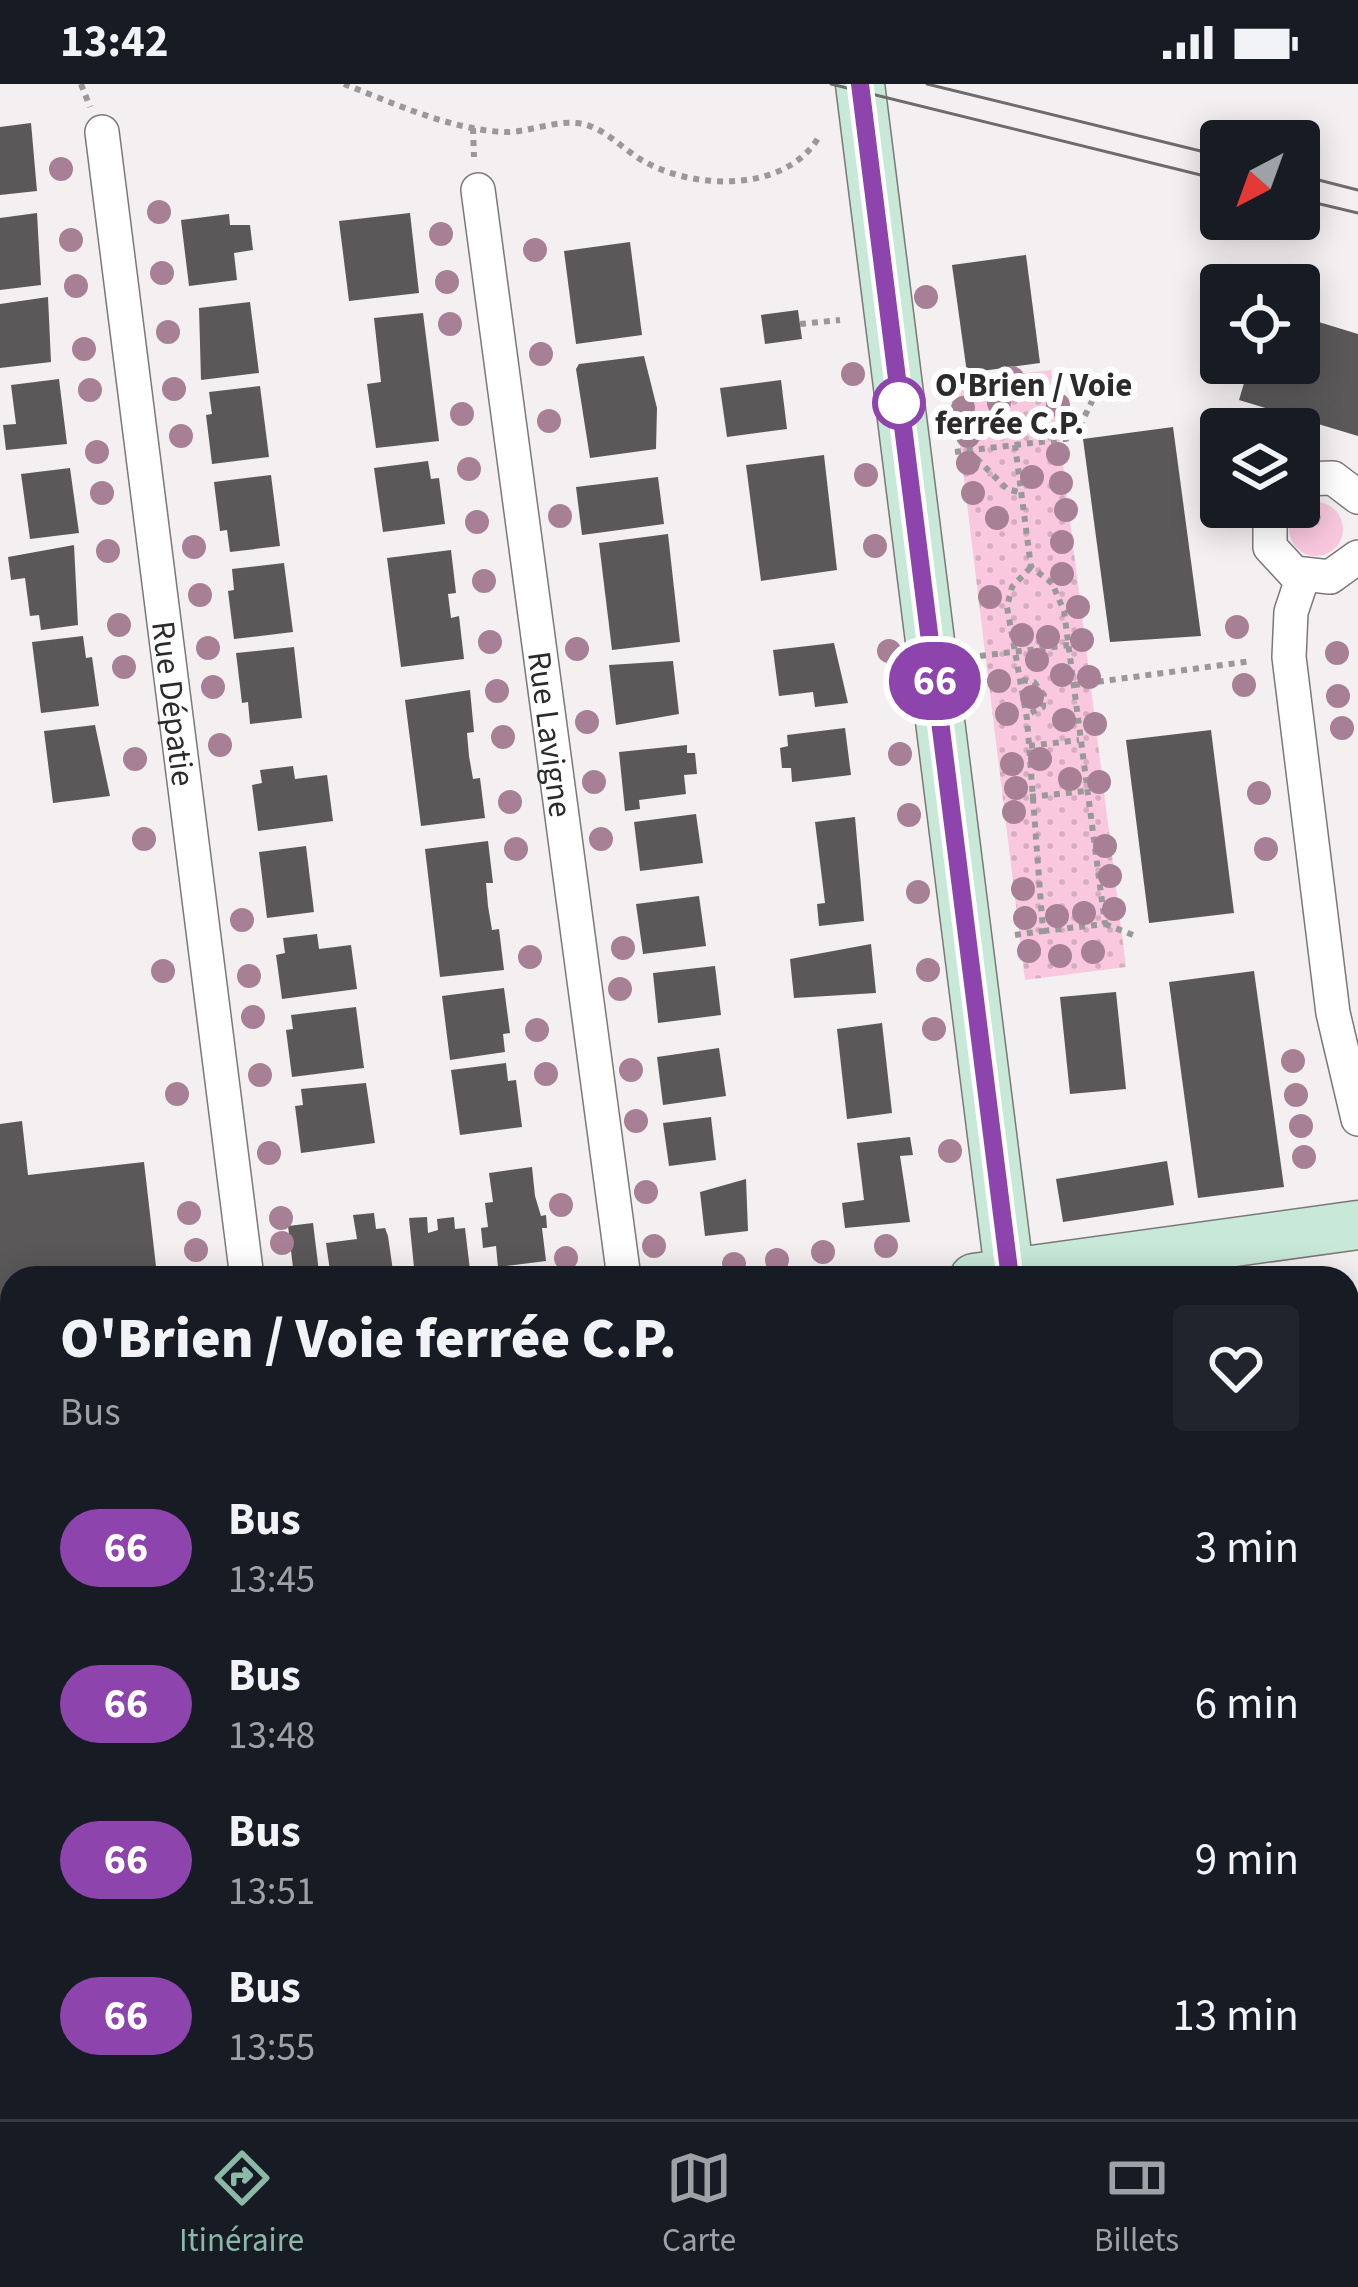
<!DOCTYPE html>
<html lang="fr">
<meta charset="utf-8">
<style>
:root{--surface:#171b24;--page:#20242c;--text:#f1f3f6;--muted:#9ea1a6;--line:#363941;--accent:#8bb8a7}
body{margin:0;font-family:"Source Sans 3",sans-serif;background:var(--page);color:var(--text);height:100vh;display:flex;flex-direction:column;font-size:45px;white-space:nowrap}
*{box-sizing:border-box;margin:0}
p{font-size:39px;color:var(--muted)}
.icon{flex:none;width:66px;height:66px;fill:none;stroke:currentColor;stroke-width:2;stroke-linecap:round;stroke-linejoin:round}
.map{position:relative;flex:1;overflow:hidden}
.drawer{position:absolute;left:0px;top:1182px;width:1359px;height:855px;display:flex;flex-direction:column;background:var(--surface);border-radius:36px 36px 0 0;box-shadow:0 6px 30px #0003}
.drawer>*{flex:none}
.badge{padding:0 24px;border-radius:39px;font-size:42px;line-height:78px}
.needle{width:78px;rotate:221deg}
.controls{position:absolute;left:1200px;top:36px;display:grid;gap:24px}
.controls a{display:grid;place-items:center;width:120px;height:120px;border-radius:12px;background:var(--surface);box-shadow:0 6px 30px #0003;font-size:60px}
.map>.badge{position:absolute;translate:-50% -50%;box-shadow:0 0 0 6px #fff}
.round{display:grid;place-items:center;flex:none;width:126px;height:126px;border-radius:12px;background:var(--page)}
.head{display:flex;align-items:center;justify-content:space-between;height:204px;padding:0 60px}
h1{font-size:57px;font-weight:800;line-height:90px}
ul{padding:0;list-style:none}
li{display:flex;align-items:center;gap:36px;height:156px;padding:0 60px}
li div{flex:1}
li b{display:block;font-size:45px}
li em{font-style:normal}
li .badge{min-width:132px;font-weight:700;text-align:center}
.status{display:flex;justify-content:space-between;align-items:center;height:84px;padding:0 60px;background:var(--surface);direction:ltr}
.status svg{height:33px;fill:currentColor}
.dock{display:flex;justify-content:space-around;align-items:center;height:168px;border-top:3px solid var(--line);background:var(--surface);font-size:33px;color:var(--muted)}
.dock a{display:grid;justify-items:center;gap:6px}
.dock .current{color:var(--accent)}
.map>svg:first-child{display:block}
</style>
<div class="status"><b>13:42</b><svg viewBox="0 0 49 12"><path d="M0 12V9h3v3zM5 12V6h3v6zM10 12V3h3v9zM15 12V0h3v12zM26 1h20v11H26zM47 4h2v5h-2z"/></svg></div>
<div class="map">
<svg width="1358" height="2035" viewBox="0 0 1358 2035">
<defs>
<pattern id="grass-tufts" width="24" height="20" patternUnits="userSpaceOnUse" patternTransform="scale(3)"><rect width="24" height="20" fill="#f9c8de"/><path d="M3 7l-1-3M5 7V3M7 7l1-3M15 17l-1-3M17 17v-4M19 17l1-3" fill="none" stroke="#d6acbf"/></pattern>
<pattern id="park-dots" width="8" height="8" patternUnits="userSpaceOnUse" patternTransform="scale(3)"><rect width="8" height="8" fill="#f9c8de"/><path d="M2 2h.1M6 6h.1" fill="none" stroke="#d6acbf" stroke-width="1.8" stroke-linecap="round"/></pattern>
</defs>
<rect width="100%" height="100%" fill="#f4f0f1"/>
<circle fill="url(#grass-tufts)" cx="1316" cy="445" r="27"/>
<path fill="url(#park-dots)" d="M1051,286L1126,883L1025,896L952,297Z"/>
<g fill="#5b585a">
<path d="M31,39L37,107L0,111V43Z"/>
<path d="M37,129L41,201L0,206V134Z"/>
<path d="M410,129L419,209L349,217L339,137Z"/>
<path d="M229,130L230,141H250L253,166L234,169L237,196L189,202L181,136Z"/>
<path d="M630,158L642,251L576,260L564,167Z"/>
<path d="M1026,171L1040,279L967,289L952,181Z"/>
<path d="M48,213L51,278L0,284V220Z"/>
<path d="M250,218L259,289L201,296L199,224Z"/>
<path d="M798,226L802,255L765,260L761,231Z"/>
<path d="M423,229L439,357L376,364L367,300L381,298L374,234Z"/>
<path d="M1299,232L1358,250V352L1239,316L1250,279H1299Z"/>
<path d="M644,272L657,324L656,365L590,374L576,285L579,280Z"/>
<path d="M59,295L67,360L6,366L3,341L16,340L11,301Z"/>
<path d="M781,296L787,345L727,353L720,304Z"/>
<path d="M260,302L269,373L212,380L206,331L212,330L209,308Z"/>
<path d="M1173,343L1201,552L1110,558L1083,355Z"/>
<path d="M824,371L837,486L761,497L746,381Z"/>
<path d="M428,377L431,395L439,394L445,440L383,448L374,384Z"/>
<path d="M70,384L79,449L30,455L21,390Z"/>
<path d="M271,391L280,462L230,468L227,446L220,447L214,398Z"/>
<path d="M658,393L664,440L582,451L576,403Z"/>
<path d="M668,450L680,558L612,566L599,459Z"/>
<path d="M74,461L78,541L41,546L39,531L30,532L25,494L11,496L8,473Z"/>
<path d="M451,466L456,509L448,510L451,534L459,532L464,575L401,583L387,474Z"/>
<path d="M284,479L293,548L234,555L228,507L234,506L232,485Z"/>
<path d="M83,552L86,574L92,573L99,622L41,629L32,558Z"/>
<path d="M834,559L848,619L815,623L813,608L779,612L773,566Z"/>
<path d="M294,563L302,634L250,640L248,618L242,619L236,569Z"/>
<path d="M673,577L679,630L616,641L609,581Z"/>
<path d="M470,606L474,648L467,649L469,672L473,695L480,694L485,734L421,742L405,616Z"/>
<path d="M95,641L110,712L53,719L44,647Z"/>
<path d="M845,644L851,691L792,698L791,684H782L780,664L788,662L787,651Z"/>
<path d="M1211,646L1234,829L1149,839L1126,656Z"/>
<path d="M687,661V669H695L697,690L684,691L686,710L639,716L640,725L625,727L619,668Z"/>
<path d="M293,682L295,695L327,691L333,737L258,747L252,701L262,699L260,686Z"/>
<path d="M696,730L703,779L640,787L634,738Z"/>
<path d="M855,733L864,837L819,842L817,820L825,819L815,738Z"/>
<path d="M488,757L493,799H486L488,822L492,846L499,845L504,886L440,893L425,765Z"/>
<path d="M306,762L314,828L267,834L259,768Z"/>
<path d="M699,812L706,862L643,870L636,820Z"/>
<path d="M317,850L319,865L351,861L357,905L282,915L276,871L285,869L283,854Z"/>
<path d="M871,860L876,909L794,914L790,875Z"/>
<path d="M715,882L721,931L658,939L653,889Z"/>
<path d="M1254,887L1284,1103L1198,1114L1169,898Z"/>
<path d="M504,904L510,949L503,950L505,968L450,976L442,912Z"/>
<path d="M1116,908L1126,1005L1070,1010L1060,913Z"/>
<path d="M356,923L364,984L292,993L286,946L293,945L291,931Z"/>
<path d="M882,939L892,1029L847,1035L837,945Z"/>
<path d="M719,964L726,1012L663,1021L657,973Z"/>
<path d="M506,979L508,997L516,996L522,1043L460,1051L451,986Z"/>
<path d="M366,999L375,1059L301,1069L295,1022L303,1021L301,1005Z"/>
<path d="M711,1033L716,1076L669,1082L663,1039Z"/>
<path d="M22,1037L28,1091L144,1078L157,1191L12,1194V1217L0,1218V1040Z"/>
<path d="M910,1053L913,1071L900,1072L910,1138L845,1144L842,1119L864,1116L857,1059Z"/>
<path d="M1167,1077L1174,1121L1063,1138L1056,1095Z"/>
<path d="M532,1083L535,1112L541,1132L546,1131L547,1144H542L546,1177L498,1183L496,1162L483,1164L481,1144L488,1143L485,1119L493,1118L489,1089Z"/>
<path d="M746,1095L748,1147L705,1152L700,1108Z"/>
<path d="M374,1129L376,1145L385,1144L388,1152L394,1194H331L326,1159L357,1155L353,1131Z"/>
<path d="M427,1133L428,1149L438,1146L437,1135L454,1133L455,1145L465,1144L470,1186L415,1193L409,1134Z"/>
<path d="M313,1139L319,1188L299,1194L294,1192L288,1142Z"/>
<path d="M1347,1212L1358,1268V1336L1347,1337Z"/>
<path d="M1347,1357L1358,1423V1465L1347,1466Z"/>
<path d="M1358,1523V1612L1347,1613V1524Z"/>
<path d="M12,1543V1589L0,1590V1544Z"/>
<path d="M12,1609V1655L0,1656V1610Z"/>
<path d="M1358,1655V1702L1347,1703V1656Z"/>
<path d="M12,1694V1742L0,1743V1696Z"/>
<path d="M12,1761V1789L0,1791V1763Z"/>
<path d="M12,1807V1858L0,1859V1808Z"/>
<path d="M6,1877H12V1923L6,1924Z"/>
<path d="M75,2025L76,2035H33L32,2027Z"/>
<path d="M418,2025H456L457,2031L419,2035Z"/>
<path d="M787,2025H827L828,2035H788Z"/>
<path d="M977,2025H1018L1019,2034L979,2035Z"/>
<path d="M1219,2025H1281V2028L1221,2035Z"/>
</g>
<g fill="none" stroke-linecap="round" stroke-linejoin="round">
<defs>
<g id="street">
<path id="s1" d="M102,48L247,1194"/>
<path id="s2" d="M478,106L624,1194"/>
<path d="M1299,395L1333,394L1358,413"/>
<path d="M1270,423V463L1294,489L1330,493L1358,473"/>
<path d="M1303,492L1291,528L1289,573L1333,929L1358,1035"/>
<path d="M348,2025L349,2035"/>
<path d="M725,2025L727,2035"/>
</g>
<g id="secondary">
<path d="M860,0L1010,1194"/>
<path d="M974,1194L1358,1141"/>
<path d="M0,1315L12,1314"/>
<path d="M1113,2025L1114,2035"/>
</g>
</defs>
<use href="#street" stroke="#7c787a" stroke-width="36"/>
<use href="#secondary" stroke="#7c787a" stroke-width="51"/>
<g stroke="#9b9899" stroke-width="6" stroke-dasharray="6 6" stroke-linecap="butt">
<path d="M81,0L90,23"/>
<path d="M344,0C393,19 449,45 503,48C527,49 551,37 576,39C604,41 623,67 647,79C700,107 789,107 820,51"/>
<path d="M473,44L474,73"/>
<path d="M800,240L840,236"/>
<path d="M1015,361L1074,354L1099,303"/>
<path d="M968,366L1007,405L1022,409"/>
<path d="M955,368L1015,361L1031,483L1052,499L1064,527L1105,840L1043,847"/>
<path d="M980,572L1069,561"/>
<path d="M1022,596L1034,598L1044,611L1043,623L1026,631"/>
<path d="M1074,601L1252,577"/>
<path d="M1029,662L1079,656"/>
<path d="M1030,713L1085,707"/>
<path d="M1105,840L1138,853"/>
<path d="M1015,851L1043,847L1027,635L1007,523L1012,503L1031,483"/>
</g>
<use href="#street" stroke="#fff" stroke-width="33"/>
<use href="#secondary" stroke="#c8e8d8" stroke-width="48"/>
<g stroke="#6e6b6c" stroke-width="3">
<path d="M831,0L1221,96"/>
<path d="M927,0L1221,72"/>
<path d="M1299,91L1358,106"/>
<path d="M1299,115L1358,129"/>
</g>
</g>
<g fill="#a88095">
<circle cx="61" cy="85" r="12"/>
<circle cx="159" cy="128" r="12"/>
<circle cx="441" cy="150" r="12"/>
<circle cx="71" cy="156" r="12"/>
<circle cx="535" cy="166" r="12"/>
<circle cx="162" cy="189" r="12"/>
<circle cx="447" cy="198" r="12"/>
<circle cx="76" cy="202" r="12"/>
<circle cx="926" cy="213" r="12"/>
<circle cx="450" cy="240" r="12"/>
<circle cx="168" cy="248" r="12"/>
<circle cx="84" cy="265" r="12"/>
<circle cx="541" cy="270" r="12"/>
<circle cx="853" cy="290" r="12"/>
<circle cx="1012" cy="294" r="12"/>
<circle cx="174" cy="305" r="12"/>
<circle cx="90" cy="306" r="12"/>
<circle cx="1034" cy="306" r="12"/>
<circle cx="999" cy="319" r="12"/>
<circle cx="1058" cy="321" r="12"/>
<circle cx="963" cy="324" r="12"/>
<circle cx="462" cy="330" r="12"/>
<circle cx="549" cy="337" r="12"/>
<circle cx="181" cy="352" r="12"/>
<circle cx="968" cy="352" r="12"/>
<circle cx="97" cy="368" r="12"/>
<circle cx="1058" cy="370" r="12"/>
<circle cx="968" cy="379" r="12"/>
<circle cx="469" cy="385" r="12"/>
<circle cx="866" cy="391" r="12"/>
<circle cx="1032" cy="393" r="12"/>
<circle cx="1061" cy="399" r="12"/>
<circle cx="102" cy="409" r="12"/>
<circle cx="973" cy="409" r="12"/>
<circle cx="1066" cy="426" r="12"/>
<circle cx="560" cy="432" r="12"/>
<circle cx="997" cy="434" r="12"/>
<circle cx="477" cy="438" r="12"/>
<circle cx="1062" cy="458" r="12"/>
<circle cx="875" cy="462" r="12"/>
<circle cx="194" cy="463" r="12"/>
<circle cx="108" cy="467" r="12"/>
<circle cx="1062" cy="490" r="12"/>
<circle cx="484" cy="497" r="12"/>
<circle cx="200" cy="511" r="12"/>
<circle cx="990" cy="513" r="12"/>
<circle cx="1078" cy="523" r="12"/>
<circle cx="119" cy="541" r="12"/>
<circle cx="1237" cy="543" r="12"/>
<circle cx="1022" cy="551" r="12"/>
<circle cx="1048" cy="553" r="12"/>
<circle cx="1082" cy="556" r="12"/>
<circle cx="490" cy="558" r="12"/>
<circle cx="208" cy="564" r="12"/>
<circle cx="577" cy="565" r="12"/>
<circle cx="889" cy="567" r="12"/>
<circle cx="1337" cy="569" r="12"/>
<circle cx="1037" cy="576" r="12"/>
<circle cx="124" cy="583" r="12"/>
<circle cx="1062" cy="591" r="12"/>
<circle cx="1089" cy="593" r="12"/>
<circle cx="999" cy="597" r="12"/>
<circle cx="1244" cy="601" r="12"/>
<circle cx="213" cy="603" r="12"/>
<circle cx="497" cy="607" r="12"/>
<circle cx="1338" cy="612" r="12"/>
<circle cx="1032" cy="613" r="12"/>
<circle cx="1007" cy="630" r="12"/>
<circle cx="1064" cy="636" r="12"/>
<circle cx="587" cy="638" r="12"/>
<circle cx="1095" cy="640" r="12"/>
<circle cx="1342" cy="644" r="12"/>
<circle cx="503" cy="653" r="12"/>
<circle cx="220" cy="661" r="12"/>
<circle cx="900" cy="670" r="12"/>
<circle cx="135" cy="675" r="12"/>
<circle cx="1040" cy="675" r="12"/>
<circle cx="1012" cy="680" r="12"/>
<circle cx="1070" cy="695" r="12"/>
<circle cx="594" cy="698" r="12"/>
<circle cx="1099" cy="698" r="12"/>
<circle cx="1016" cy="704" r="12"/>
<circle cx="1259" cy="709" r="12"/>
<circle cx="510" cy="718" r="12"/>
<circle cx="1014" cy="728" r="12"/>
<circle cx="909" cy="731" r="12"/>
<circle cx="144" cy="755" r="12"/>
<circle cx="601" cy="755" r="12"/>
<circle cx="1105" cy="762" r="12"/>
<circle cx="516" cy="765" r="12"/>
<circle cx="1266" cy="765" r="12"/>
<circle cx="1110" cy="792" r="12"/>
<circle cx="1023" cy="805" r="12"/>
<circle cx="918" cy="808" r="12"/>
<circle cx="1114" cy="825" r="12"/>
<circle cx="1084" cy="829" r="12"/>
<circle cx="1057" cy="832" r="12"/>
<circle cx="1025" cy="834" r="12"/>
<circle cx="242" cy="836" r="12"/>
<circle cx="623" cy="864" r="12"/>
<circle cx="1029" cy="867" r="12"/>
<circle cx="1093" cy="868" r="12"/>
<circle cx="1060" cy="872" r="12"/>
<circle cx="530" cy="873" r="12"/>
<circle cx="928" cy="886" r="12"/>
<circle cx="163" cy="887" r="12"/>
<circle cx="249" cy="892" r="12"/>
<circle cx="620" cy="905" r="12"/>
<circle cx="253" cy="933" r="12"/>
<circle cx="934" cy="945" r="12"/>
<circle cx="537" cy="946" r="12"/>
<circle cx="1293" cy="977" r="12"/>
<circle cx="631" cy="986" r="12"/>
<circle cx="546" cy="990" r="12"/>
<circle cx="260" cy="991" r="12"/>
<circle cx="177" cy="1010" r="12"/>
<circle cx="1296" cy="1011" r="12"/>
<circle cx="636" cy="1037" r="12"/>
<circle cx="1301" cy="1042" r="12"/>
<circle cx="950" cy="1067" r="12"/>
<circle cx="269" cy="1069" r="12"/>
<circle cx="1304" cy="1073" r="12"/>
<circle cx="646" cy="1108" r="12"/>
<circle cx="561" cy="1121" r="12"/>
<circle cx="189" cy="1129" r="12"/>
<circle cx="281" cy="1134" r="12"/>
<circle cx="282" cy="1159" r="12"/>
<circle cx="654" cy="1162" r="12"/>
<circle cx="886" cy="1162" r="12"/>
<circle cx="196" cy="1166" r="12"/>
<circle cx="823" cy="1168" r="12"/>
<circle cx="566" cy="1174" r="12"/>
<circle cx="777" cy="1176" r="12"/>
<circle cx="734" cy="1180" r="12"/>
</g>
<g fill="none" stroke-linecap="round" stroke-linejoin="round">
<defs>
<path id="line" d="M860,0L1010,1194"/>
</defs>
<use href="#line" stroke="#fff" stroke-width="27"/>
<use href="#line" stroke="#8e44ad" stroke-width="18"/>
</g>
<circle fill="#fff" stroke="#8e44ad" stroke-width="6" cx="899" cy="319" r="24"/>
<g text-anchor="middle" stroke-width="12" stroke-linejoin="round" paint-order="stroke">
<g font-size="33" font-weight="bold" fill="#2c2a2b" stroke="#fff" text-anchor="start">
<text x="935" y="312">O'Brien / Voie<tspan x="935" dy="38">ferrée C.P.</tspan></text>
</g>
<g font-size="33" fill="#2c2a2b" stroke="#fff">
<text dy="12" stroke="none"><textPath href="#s1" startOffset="576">Rue Dépatie</textPath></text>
<text dy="12" stroke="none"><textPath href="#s2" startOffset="549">Rue Lavigne</textPath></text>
</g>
</g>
</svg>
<div class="controls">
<a><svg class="needle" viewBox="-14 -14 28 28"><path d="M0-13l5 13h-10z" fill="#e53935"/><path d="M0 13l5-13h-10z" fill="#9ea1a6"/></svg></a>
<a><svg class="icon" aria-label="locate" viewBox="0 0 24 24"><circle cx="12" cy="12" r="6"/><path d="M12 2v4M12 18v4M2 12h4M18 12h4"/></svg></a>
<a><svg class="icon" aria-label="layers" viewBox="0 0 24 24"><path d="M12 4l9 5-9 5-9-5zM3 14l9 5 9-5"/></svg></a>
</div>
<b class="badge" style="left:935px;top:597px;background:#8e44ad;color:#fff">66</b>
<section class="drawer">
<div class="head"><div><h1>O'Brien / Voie ferrée C.P.</h1><p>Bus</p></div><a class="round"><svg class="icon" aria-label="heart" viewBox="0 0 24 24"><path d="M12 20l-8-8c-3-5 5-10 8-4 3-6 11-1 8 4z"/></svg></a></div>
<ul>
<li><span class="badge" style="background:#8e44ad;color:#fff">66</span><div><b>Bus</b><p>13:45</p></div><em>3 min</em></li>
<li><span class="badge" style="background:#8e44ad;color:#fff">66</span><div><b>Bus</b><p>13:48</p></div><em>6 min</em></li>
<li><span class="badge" style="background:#8e44ad;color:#fff">66</span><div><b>Bus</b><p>13:51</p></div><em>9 min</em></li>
<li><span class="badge" style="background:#8e44ad;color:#fff">66</span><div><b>Bus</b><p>13:55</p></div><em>13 min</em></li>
</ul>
</section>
</div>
<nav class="dock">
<a class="current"><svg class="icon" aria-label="directions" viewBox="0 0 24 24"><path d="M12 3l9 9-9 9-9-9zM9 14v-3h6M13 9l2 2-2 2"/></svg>Itinéraire</a>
<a><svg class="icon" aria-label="map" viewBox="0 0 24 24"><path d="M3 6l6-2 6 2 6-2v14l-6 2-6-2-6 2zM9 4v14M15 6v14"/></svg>Carte</a>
<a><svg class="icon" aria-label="tickets" viewBox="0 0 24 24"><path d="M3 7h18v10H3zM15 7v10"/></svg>Billets</a>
</nav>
